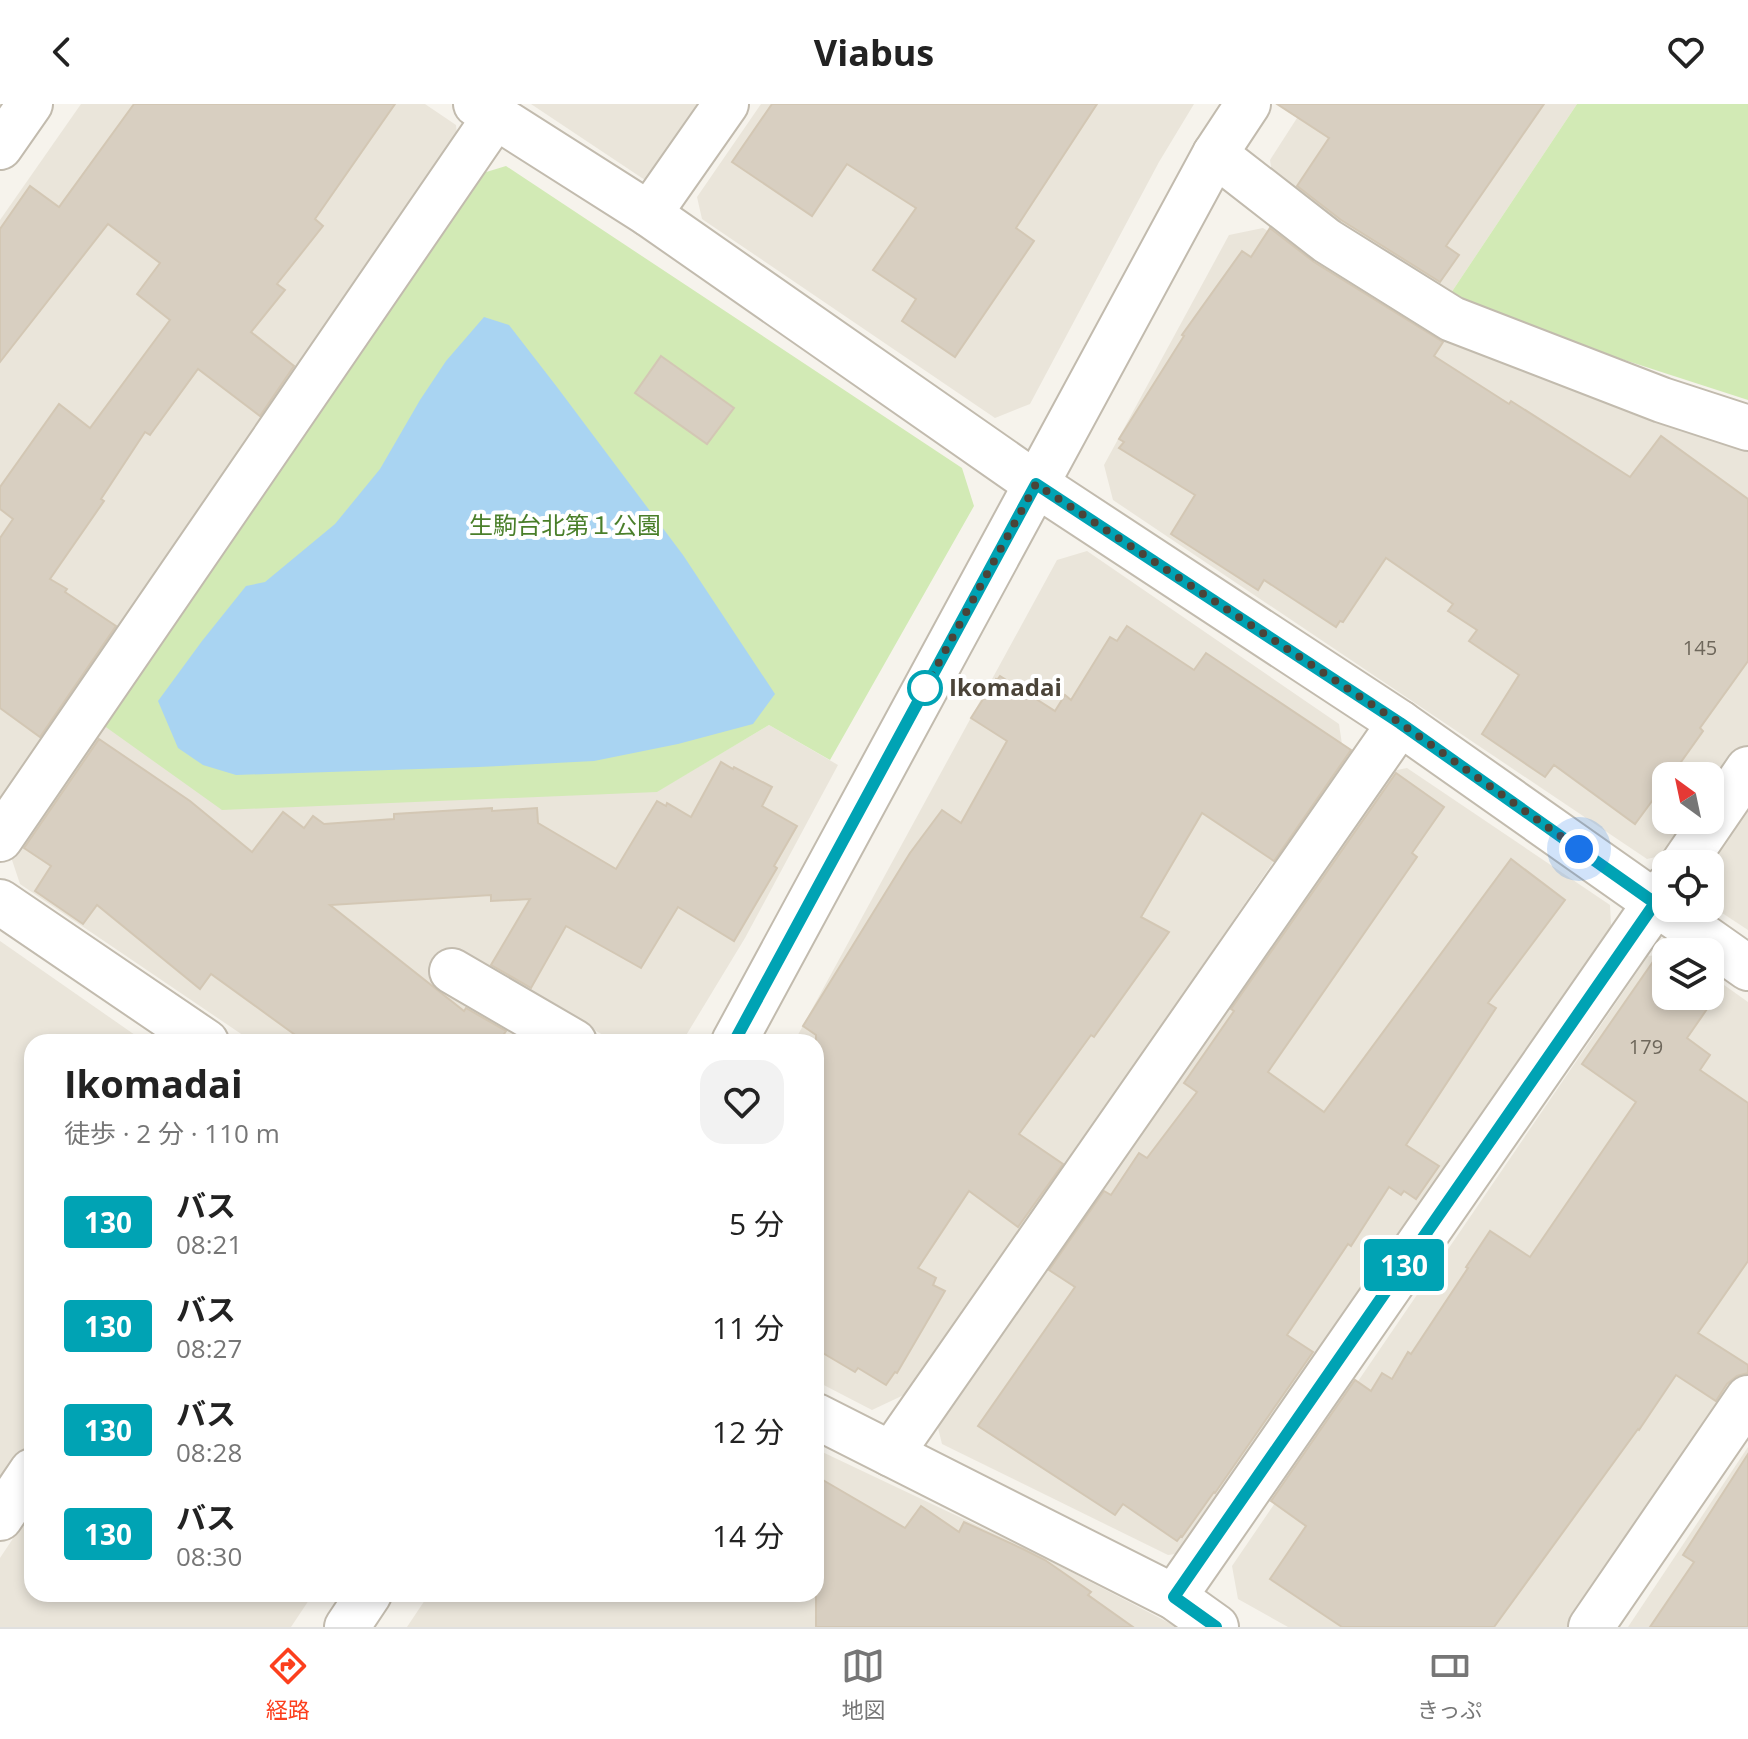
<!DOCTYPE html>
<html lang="ja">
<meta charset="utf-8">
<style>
:root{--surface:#fff;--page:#f2f2f2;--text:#222;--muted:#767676;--line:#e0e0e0;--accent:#fc3f1d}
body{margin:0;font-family:"Open Sans","Noto Sans JP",sans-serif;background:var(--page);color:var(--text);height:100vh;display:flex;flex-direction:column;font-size:30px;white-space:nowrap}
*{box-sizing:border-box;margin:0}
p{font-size:26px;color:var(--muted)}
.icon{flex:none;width:44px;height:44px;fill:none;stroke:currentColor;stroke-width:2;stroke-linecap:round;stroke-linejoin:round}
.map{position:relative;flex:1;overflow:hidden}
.sheet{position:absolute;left:24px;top:930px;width:800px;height:568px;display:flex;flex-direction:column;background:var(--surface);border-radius:24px;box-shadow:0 4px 12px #0003}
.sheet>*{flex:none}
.badge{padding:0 16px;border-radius:6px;font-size:28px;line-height:52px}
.needle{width:52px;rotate:327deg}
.tools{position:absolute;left:1652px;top:658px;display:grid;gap:16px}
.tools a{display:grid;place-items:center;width:72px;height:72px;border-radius:16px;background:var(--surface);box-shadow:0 4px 12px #0003;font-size:40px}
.you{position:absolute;width:40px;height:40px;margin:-20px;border:6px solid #fff;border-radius:50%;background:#1a73e8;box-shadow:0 0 0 12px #1a73e833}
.map>.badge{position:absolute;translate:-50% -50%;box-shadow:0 0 0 4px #fff}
.round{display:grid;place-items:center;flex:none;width:84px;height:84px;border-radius:24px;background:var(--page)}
.overview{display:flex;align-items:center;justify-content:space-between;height:136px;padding:0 40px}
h1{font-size:38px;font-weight:700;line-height:60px}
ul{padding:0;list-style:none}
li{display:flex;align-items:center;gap:24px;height:104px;padding:0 40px}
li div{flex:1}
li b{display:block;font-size:30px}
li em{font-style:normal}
li .badge{min-width:88px;font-weight:700;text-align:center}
header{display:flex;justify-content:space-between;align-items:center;height:104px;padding:0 40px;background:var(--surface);font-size:36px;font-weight:700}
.tab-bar{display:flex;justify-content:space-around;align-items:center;height:112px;border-top:2px solid var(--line);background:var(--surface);font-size:22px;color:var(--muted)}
.tab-bar a{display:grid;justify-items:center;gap:4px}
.tab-bar .on{color:var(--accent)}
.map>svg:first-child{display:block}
</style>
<header><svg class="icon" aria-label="back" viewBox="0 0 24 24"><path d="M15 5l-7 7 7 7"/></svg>Viabus<svg class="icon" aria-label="heart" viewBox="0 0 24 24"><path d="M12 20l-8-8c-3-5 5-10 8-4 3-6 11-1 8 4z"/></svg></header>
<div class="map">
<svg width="1748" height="1523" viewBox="0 0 1748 1523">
<rect width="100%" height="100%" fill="#f6f3ec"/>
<g fill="#eae5da">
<path d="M81,0H425L456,21L458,41L0,707V116Z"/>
<path d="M531,0H713L669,65L645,76Z"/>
<path d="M761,0H1194L1159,58L1030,300L995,314L702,115L697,93Z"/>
<path d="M1306,0H1577L1449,192L1275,86L1270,56Z"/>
<path d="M1263,124L1414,216L1508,261L1554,279L1748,338V643L1710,700V672H1666V716H1699L1678,748L1647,755L1113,396L1104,361L1229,131Z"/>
<path d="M1087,447L1339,620L1344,654L1153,934L908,1289L872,1306L816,1277V938H794L1057,456Z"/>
<path d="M103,621L656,688L769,621L838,661L745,834L682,938H615L483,861L533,938H253L20,780L11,753Z"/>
<path d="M1407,664L1610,801L1612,840L1198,1447L1168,1451L942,1340L935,1312L1377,670Z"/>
<path d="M1748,706V826L1710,801V761Z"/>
<path d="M0,837L145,938H32V1340L0,1388Z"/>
<path d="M1666,850V892H1710V871L1748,898V1276L1575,1523H1288L1238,1495L1232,1462L1648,852Z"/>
<path d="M1748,1343V1523H1628Z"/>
<path d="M816,1345L1031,1447L1177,1523H407L429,1490H816Z"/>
<path d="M32,1406V1490H313L291,1523H0V1454Z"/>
</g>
<g fill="#d2eab5">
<path d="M1577,0H1748V296L1581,242L1449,192Z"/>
<path d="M506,62L962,364L974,402L830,656L769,621L657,688L222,706L103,621L483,69Z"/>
</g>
<path fill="#a9d4f2" d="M484,213L509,221L557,283L683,451L775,590L753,620L678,640L594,657L479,663L236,671L203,661L178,644L158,597L202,537L246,482L265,478L335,420L380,365L420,296L446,257Z"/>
<g fill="#d8cfc1" stroke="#d3c7b4" stroke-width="2">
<path d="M134,0H395L315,115L323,122L277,180L285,186L251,228L294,262L260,312L198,265L150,331L145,328L101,395L104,397L50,475L67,485L65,488L116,522L40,633L0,604V434L13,415L0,405V383L59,300L90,324L170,216L137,190L160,159L108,120L0,258V125L30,82L59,103Z"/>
<path d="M772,0H1097L1016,124L1034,137L955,253L902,217L916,195L873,166L916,104L847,60L812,112L732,58Z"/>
<path d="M1277,0H1544L1446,142L1459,151L1440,178L1341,116L1297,82L1329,34Z"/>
<path d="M1270,124L1314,158L1443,238L1434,252L1509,300L1511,297L1630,373L1661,332L1748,395V557L1700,624L1703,627L1671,672H1666V678L1635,720L1554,661L1545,673L1482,630L1519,571L1469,537L1477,526L1448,507L1453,500L1386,454L1343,518L1340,517L1336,523L1264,476L1258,486L1171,430L1195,391L1119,344L1124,338L1119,335L1184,232L1182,231L1242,147L1251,153Z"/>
<path d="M661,252L734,304L707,340L635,289Z"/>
<path d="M1127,522L1194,566L1206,549L1351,646L1274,757L1202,709L1141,813L1169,828L1094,933L1091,931L1019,1030L1063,1060L1018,1123L969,1087L918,1164L936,1174L933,1181L945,1187L897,1269L895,1268L886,1281L858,1264L855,1268L816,1245V931L803,922L910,749L942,706L961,719L1007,637L971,614L996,575L997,576L1000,572L1055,607L1065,591L1071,596L1110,533L1117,537Z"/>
<path d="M99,635L190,697L252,748L283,708L304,724L313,712L324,720L394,715V710L492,704V707L537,704L538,719L616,765L657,697L666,702L667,699L691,713L721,658L733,665L734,663L772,683L762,702L797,722L774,762L777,764L734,837L678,803L641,864L566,822L531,884L491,861L530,795L491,797V791L330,801L464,907L466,904L506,927L500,936L502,938H305L211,870L200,885L97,801L83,820L35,787L51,762L24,744Z"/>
<path d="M1396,669L1444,703L1412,749L1417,753L1268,968L1324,1008L1511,755L1565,796L1488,899L1496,904L1406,1041L1439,1062L1416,1095L1404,1087L1401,1091L1389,1083L1351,1142L1348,1140L1287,1231L1313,1248L1215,1389L1214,1388L1182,1433L1181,1432L1177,1437L1123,1400L1115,1411L978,1322L1075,1183L1049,1166L1104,1087L1111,1091L1139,1049L1147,1054L1197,988L1184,979L1234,907L1231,905Z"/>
<path d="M1666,839V892H1716L1687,934L1710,951L1700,966L1748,999V1157L1698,1229L1748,1261V1269L1737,1272L1727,1280L1716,1297L1676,1271L1639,1326L1638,1325L1494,1523H1342L1270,1475L1306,1422L1271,1397L1355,1276L1371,1287L1382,1269L1392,1275L1408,1248L1411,1250L1468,1164L1466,1163L1490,1127L1530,1153L1636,998L1582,960Z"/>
<path d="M1748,1350V1523H1650L1694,1458L1683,1451Z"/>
<path d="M816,1372L905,1424L921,1402L959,1428L964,1418L1023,1445L1045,1456L1091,1488L1088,1491L1133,1523H816Z"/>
</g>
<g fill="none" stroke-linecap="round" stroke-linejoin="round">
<defs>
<g id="minor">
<path d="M476,0L649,110L1036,380L1400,619L1748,864"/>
<path d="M0,43L30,0"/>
<path d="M1215,50L1327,137L1452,215L1662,296L1748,324"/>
<path d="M649,110L726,0"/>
<path d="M0,735L495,13"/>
<path d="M1683,760L1748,665"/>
<path d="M0,798L206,938"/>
<path d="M452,867L574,938"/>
<path d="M734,938L1215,50L1248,0"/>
<path d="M816,1312L1174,1493L1216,1523"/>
<path d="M891,1350L1400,619"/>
<path d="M0,1414L32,1367"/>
<path d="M1174,1493L1666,784"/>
<path d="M347,1523L369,1490"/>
<path d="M1591,1523L1748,1294"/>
</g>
</defs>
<use href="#minor" stroke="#c2bbae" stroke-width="48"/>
<use href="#minor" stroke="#fff" stroke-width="44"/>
</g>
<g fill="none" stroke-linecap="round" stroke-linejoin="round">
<defs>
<path id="line" d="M734,938L1036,380L1400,619L1655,799L1174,1493L1216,1523"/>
</defs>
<use href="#line" stroke="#fff" stroke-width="18"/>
<use href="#line" stroke="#00a3b4" stroke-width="12"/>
<path stroke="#4b4439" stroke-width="8" stroke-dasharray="0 14.4" d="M925,584L1036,380L1400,619L1579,745"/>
</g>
<circle fill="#fff" stroke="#00a3b4" stroke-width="4" cx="925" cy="584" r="16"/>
<g text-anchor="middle" stroke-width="8" stroke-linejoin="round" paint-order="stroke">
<g font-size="20" fill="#6e675b">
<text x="1700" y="551">145</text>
<text x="1646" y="950">179</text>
</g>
<g font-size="24" fill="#4a7f2a" stroke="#fff">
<text x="565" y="430">生駒台北第１公園</text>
</g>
<g font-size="24" font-weight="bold" fill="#4b4439" stroke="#fff" text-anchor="start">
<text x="949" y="592">Ikomadai</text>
</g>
</g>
</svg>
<div class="tools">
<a><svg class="needle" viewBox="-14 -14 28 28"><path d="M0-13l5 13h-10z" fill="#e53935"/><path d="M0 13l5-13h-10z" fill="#767676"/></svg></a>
<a><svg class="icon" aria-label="locate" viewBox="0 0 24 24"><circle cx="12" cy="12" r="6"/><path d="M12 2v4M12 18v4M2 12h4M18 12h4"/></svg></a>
<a><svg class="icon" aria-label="layers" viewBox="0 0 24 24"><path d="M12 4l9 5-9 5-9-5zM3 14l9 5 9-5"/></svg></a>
</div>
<div class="you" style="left:1579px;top:745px"></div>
<b class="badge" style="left:1404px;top:1161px;background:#00a3b4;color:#fff">130</b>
<section class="sheet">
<div class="overview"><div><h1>Ikomadai</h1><p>徒歩 · 2 分 · 110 m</p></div><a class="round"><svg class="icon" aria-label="heart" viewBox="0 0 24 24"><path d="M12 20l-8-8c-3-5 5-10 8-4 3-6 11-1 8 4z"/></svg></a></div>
<ul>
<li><span class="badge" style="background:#00a3b4;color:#fff">130</span><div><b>バス</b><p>08:21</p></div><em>5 分</em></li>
<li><span class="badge" style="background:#00a3b4;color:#fff">130</span><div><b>バス</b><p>08:27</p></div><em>11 分</em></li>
<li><span class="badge" style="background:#00a3b4;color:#fff">130</span><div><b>バス</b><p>08:28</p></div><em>12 分</em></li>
<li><span class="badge" style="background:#00a3b4;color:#fff">130</span><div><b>バス</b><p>08:30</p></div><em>14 分</em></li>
</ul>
</section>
</div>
<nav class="tab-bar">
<a class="on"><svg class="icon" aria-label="directions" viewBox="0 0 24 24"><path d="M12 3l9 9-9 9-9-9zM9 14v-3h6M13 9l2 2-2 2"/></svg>経路</a>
<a><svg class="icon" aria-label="map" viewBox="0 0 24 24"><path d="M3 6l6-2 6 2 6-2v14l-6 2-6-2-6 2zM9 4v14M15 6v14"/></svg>地図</a>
<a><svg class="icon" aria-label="tickets" viewBox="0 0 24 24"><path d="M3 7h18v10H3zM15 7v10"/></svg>きっぷ</a>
</nav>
